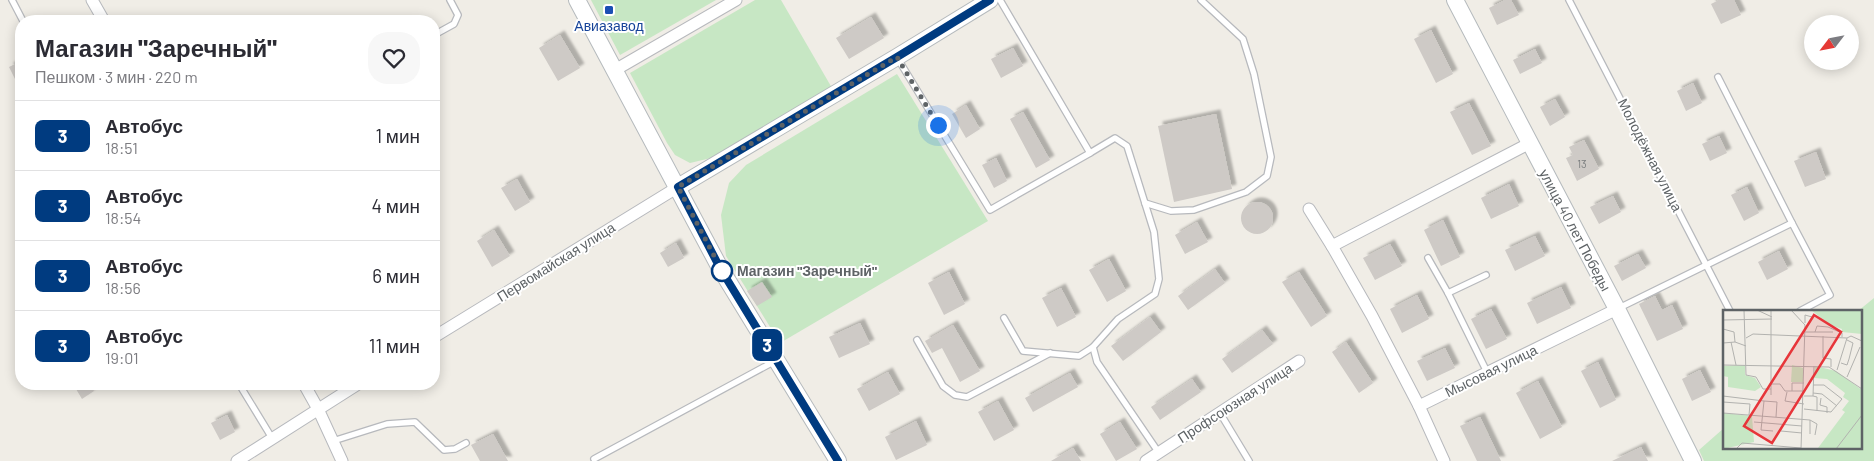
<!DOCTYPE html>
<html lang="ru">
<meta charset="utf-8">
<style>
:root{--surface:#fff;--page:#f7f7f7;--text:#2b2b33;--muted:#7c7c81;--line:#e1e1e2}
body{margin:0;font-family:Barlow,sans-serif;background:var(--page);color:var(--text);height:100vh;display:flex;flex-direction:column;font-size:19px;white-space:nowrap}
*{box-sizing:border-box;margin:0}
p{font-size:16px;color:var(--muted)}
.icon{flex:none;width:28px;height:28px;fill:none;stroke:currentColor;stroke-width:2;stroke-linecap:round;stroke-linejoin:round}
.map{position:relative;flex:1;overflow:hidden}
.details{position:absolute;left:15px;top:15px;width:425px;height:375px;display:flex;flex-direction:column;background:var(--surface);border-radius:20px;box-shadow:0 2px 12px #0003}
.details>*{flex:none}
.badge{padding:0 10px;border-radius:8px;font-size:18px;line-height:32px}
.needle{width:32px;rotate:238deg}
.fabs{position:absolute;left:1804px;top:15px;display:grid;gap:10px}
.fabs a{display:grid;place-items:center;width:55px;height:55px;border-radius:50%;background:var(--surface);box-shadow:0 2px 12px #0003;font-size:25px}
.you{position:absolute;width:25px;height:25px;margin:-12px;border:4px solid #fff;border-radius:50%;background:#1a73e8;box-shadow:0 0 0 8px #1a73e833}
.map>.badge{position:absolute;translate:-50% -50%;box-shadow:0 0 0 2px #fff}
.round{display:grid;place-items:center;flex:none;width:52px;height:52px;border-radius:20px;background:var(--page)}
.overview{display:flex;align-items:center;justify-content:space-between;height:85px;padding:0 20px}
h1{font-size:24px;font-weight:800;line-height:38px}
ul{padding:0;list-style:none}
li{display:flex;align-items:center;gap:15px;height:70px;padding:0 20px;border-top:1px solid var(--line)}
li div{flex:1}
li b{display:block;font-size:19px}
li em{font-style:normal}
li .badge{min-width:55px;font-weight:700;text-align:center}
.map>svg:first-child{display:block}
</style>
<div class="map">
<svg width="1874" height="461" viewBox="0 0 1874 461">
<defs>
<filter id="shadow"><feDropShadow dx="4.5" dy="-4.5" stdDeviation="1" flood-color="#0004"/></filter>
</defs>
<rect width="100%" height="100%" fill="#f0ede6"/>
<g fill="#c7e7c4">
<path d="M591,0H716L620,55Z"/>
<path d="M755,0H781L832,88L711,158L690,163L675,155L667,143L630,73Z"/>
<path d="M897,74L988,221L780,343L726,256L721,215L729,183L746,165Z"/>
<path d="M1874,298V461H1704L1699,450L1724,428V447H1860V311H1858Z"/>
</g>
<g fill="#cecac6" filter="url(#shadow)">
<path d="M1505,0H1511L1519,15L1497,25L1489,8Z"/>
<path d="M1719,0H1734L1741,15L1721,24L1711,4Z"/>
<path d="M871,17L884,38L849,59L836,38Z"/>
<path d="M1431,30L1453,74L1436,83L1414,39Z"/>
<path d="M560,35L580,68L558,81L539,48Z"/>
<path d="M1013,48L1023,66L1001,78L991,59Z"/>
<path d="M1535,49L1542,63L1520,74L1513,60Z"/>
<path d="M21,61V91L9,67Z"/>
<path d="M1693,83L1702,103L1686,111L1677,91Z"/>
<path d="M1555,99L1565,117L1550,126L1540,107Z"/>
<path d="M1469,103L1491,146L1472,155L1450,112Z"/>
<path d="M966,105L980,129L966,138L952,114Z"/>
<path d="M1023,112L1050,160L1036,168L1010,119Z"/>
<path d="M1216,114L1232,189L1174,202L1158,126Z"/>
<path d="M1719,136L1727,153L1710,161L1702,144Z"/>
<path d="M1584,140L1599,169L1577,181L1566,158L1573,155L1569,147Z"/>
<path d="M1816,152L1826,179L1805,187L1794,161Z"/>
<path d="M996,158L1007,181L994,188L982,165Z"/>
<path d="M517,179L530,202L515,211L501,188Z"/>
<path d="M1509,184L1519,206L1491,219L1481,198Z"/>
<path d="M1747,187L1759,213L1744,221L1731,195Z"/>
<path d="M1613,196L1621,212L1599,224L1590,207Z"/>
<circle cx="1257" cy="218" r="16"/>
<path d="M1443,220L1460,257L1441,266L1424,230Z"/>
<path d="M1197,222L1208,242L1185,254L1175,235Z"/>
<path d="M494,230L510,256L492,267L477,241Z"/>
<path d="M1535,236L1545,256L1515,271L1505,250Z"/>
<path d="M676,243L684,258L668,267L660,253Z"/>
<path d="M1390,244L1402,266L1375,280L1363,258Z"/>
<path d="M1779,251L1788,269L1767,280L1758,262Z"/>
<path d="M1638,254L1646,268L1622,281L1614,266Z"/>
<path d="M1109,259L1126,291L1107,302L1089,270Z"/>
<path d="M1215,269L1225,283L1188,310L1178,296Z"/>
<path d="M949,272L965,304L944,315L928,283Z"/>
<path d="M1299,272L1327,316L1311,327L1282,282Z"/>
<path d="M762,282L772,297L757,306L747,291Z"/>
<path d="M1561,287L1571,308L1537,324L1527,303Z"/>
<path d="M1061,288L1076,317L1057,327L1042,298Z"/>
<path d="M1417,295L1429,319L1402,333L1390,309Z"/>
<path d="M1655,296L1662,310L1672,305L1683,329L1657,341L1639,304Z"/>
<path d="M1491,309L1507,339L1486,349L1471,319Z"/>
<path d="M1150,317L1161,332L1123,361L1111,346Z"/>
<path d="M860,323L870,344L839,358L829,337Z"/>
<path d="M953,325L980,371L960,382L942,348L932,353L925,341Z"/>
<path d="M1262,330L1273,344L1232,373L1222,359Z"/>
<path d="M1346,342L1373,383L1359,393L1332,352Z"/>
<path d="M1445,348L1455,368L1427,381L1417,361Z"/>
<path d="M1598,362L1616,400L1600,408L1581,371Z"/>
<path d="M1700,370L1711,392L1692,401L1682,379Z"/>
<path d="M888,372L900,394L869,411L857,389Z"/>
<path d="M1070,373L1078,387L1033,412L1025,398Z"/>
<path d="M1192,379L1201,392L1160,420L1151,407Z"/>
<path d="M1538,381L1562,427L1540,439L1516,393Z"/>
<path d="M73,384H90L94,391L82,399Z"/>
<path d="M998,401L1014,430L994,441L978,412Z"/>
<path d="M227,415L235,432L220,440L211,423Z"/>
<path d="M1480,417L1501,461H1477L1460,426Z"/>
<path d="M916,421L927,445L896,460L885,437Z"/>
<path d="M1120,422L1137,449L1116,461L1100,434Z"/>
<path d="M493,434L508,461H480L471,445Z"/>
<path d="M1641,447L1648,461H1612Z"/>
<path d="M1073,448L1081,461H1051Z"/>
</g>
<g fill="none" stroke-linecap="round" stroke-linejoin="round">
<defs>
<g id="lane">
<path d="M12,0L23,21"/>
<path d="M1569,0L1730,311"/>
<path d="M434,35L454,24L458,15L450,0"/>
<path d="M898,59L990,210L1090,153L1000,0"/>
<path d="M21,104L19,105L21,112"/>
<path d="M1090,153L1115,138L1127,146L1154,232L1159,279L1155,294L1118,319L1093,347L1097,362L1159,453"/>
<path d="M1145,203L1171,211L1194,210L1246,192L1267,176L1271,157L1254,74L1243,39L1201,0"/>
<path d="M1792,223L1830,295L1800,311"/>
<path d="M1428,258L1448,293L1487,372"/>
<path d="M1448,293L1486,275"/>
<path d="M1619,308L1792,223L1718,77"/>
<path d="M1004,318L1023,351L1079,356L1093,347"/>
<path d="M917,340L943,386L955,395L967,397L1050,353"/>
<path d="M239,384L272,438"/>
<path d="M1220,413L1249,461"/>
<path d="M333,441L387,424L415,422L444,450L455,449L466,443"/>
<path d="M594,459L775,361"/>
</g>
<g id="street">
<path d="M92,0L104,21"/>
<path d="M615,70L736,0"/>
<path d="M1309,209L1332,246"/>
<path d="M434,337L678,187"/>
<path d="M304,384L318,409L342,461"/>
<path d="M1419,406L1372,316L1332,246L1530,143"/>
<path d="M237,461L358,384"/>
<path d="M1146,461L1299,361"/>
<path d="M1444,461L1419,406L1617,309"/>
</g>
<g id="secondary">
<path d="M577,0L720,268L838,461"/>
<path d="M1455,0L1617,309L1693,461"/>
<path d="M678,187L897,57L990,0"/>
</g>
</defs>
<use href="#lane" stroke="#b7b9bd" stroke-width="8"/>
<use href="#street" stroke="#b7b9bd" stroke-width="13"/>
<use href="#secondary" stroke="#b5babd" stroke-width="18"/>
<use href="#lane" stroke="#fff" stroke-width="5.5"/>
<use href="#street" stroke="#fff" stroke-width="11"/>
<use href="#secondary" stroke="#fff" stroke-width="16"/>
</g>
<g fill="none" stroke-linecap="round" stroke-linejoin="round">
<defs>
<path id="line" d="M838,461L720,268L678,187L897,57L990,0"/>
</defs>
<use href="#line" stroke="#fff" stroke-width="11"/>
<use href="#line" stroke="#003b80" stroke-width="8"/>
<path stroke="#5e6366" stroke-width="5" stroke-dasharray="0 9" d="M722,271L678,187L897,57L938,125"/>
</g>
<rect fill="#1a4fb4" stroke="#fff" stroke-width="2" x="604" y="5" width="10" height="10" rx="2.5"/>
<circle fill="#fff" stroke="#003b80" stroke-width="2.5" cx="722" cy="271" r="10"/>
<g text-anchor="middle" stroke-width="4" stroke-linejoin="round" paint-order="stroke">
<g font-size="11" fill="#7a7d7e">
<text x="1582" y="168">13</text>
</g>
<g font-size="14" fill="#164399" stroke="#fff">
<text x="609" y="31">Авиазавод</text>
</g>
<g font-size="14" fill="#5e6366" stroke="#fff">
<text transform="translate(1650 155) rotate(63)" y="5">Молодёжная улица</text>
<text transform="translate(1575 230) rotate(62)" y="5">улица 40 лет Победы</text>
<text transform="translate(556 262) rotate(-32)" y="5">Первомайская улица</text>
<text transform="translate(1491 371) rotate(-26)" y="5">Мысовая улица</text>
<text transform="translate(1235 403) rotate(-33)" y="5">Профсоюзная улица</text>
</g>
<g font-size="14" font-weight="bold" fill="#5e6366" stroke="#fff" text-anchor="start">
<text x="737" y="276">Магазин "Заречный"</text>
</g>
</g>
<g transform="translate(1723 310)">
<rect width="139" height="139" fill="#f0ede6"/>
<path d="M88,0H139V24L119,22V19L107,15ZM22,55V65L32,68L38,77L32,81L5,77V67L0,66V56ZM69,55L80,58V72H68ZM92,56L113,61L139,80V139H79L95,138L122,102L119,100L126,91L120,87L122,83L104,69L91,68ZM0,103L29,106L31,132L0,139Z" fill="#c7e7c4"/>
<path fill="none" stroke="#b2b2af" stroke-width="1" d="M21,0L23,65L33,67L40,79H48M34,0L49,7M48,0V85M68,0L82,15L78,139M0,10L49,9M82,13V5L89,7M0,19L11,22L12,32M82,22H92L94,16L105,17L119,23V27M92,22H110M100,26V48L108,49V57M23,28L30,24L124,28L114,60M124,28L128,26L139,31M8,32L13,55M0,33L12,32L23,36M118,53L124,55L126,49L130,33L124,30M0,55L106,57L139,79M124,67L137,37M48,74H57L62,81H69M81,81H69V73H81M64,82L62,91L81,94M90,83L99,84L114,96M0,86L41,91L38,120L50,121M81,86H90L91,56M90,86L94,87V101M98,88L97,95L104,97V103M41,91L54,92L53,107M0,92L27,94L26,105M81,99L108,102L119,89L101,75H90M0,103L87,110V124M87,110L94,114L92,125M31,112L79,116M58,121L79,123M13,139L19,133L78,138M113,139L139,105"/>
<path fill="#e7353a" fill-opacity="0.15" stroke="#e7353a" stroke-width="2.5" d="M91,5L118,22L49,133L21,116Z"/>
<rect width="139" height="139" fill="none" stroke="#5e6366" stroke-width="2.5"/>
</g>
</svg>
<div class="fabs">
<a><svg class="needle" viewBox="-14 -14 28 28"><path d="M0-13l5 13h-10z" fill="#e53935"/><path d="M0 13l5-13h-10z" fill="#7c7c81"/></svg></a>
</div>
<div class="you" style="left:938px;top:125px"></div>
<b class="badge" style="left:767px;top:345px;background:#003b80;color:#fff">3</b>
<section class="details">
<div class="overview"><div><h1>Магазин &quot;Заречный&quot;</h1><p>Пешком · 3 мин · 220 m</p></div><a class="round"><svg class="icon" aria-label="heart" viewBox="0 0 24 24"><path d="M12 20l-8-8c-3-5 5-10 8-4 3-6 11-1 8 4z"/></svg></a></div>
<ul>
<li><span class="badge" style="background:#003b80;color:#fff">3</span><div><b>Автобус</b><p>18:51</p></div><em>1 мин</em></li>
<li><span class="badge" style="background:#003b80;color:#fff">3</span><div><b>Автобус</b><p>18:54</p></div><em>4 мин</em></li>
<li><span class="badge" style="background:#003b80;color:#fff">3</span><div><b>Автобус</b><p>18:56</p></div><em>6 мин</em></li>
<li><span class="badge" style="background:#003b80;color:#fff">3</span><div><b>Автобус</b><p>19:01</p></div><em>11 мин</em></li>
</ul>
</section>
</div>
